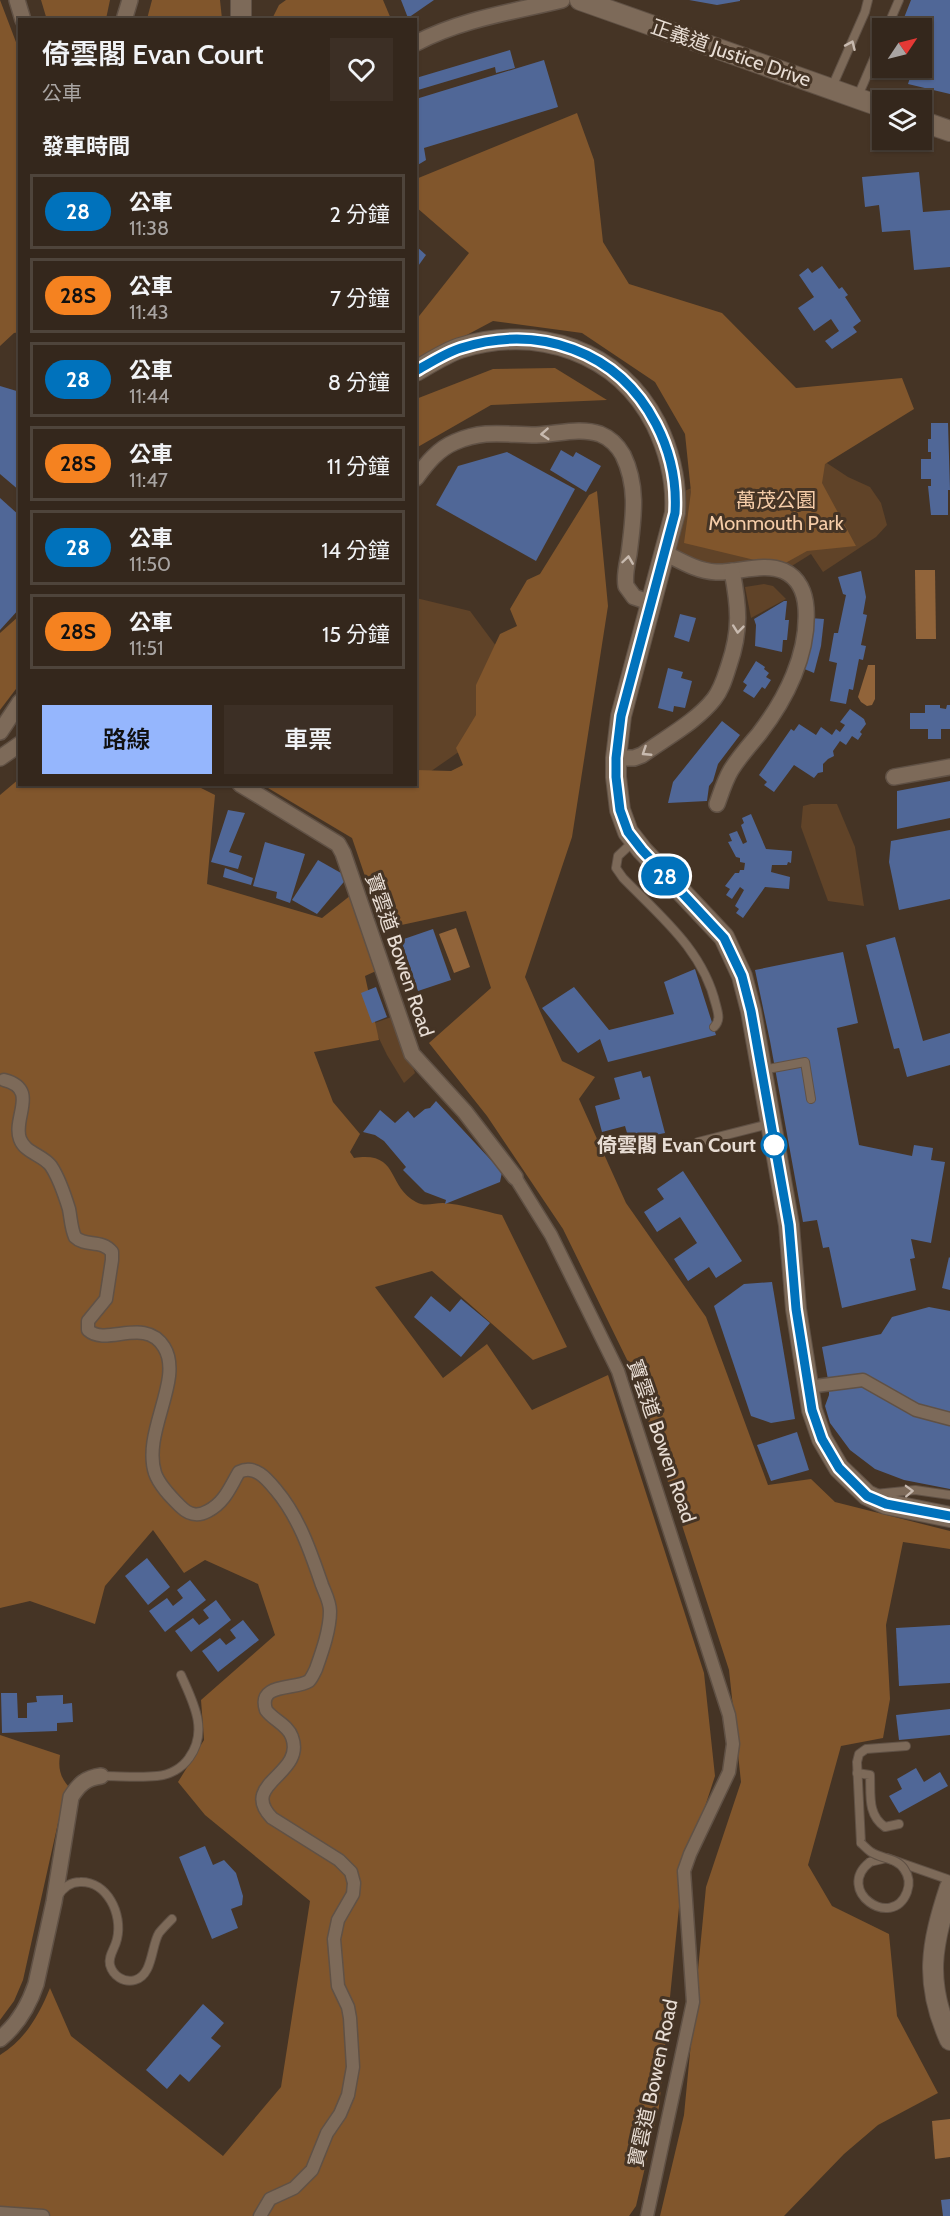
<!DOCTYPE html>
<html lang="zh-TW">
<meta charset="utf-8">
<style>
:root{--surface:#34271c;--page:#3c2f25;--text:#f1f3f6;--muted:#a9a5a3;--line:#4e443b;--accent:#95b6fd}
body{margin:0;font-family:Cabin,"Noto Sans TC",sans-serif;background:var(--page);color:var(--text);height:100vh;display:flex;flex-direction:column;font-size:22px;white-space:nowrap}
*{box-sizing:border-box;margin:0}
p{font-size:20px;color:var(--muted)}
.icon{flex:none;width:33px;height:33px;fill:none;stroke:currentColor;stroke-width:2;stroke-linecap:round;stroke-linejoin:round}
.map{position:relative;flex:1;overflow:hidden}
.panel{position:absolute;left:18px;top:18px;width:399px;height:768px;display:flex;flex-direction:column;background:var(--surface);border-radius:0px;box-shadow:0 2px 4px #0004,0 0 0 2px var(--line)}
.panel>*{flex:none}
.badge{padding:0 12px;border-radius:20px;font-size:21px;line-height:39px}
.needle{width:39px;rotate:55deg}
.controls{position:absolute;left:872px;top:18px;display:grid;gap:12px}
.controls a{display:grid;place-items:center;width:60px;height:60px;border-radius:0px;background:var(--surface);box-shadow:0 2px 4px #0004,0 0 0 2px var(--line);font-size:30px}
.map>.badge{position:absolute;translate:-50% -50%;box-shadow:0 0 0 3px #fff}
h2{padding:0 24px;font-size:22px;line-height:54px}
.round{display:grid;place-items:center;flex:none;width:63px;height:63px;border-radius:0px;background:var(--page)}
.summary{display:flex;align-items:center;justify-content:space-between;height:102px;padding:0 24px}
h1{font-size:28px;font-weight:600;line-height:45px}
.button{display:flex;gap:12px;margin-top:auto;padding:12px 24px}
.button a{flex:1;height:69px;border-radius:0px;background:var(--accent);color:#111;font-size:24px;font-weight:600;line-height:69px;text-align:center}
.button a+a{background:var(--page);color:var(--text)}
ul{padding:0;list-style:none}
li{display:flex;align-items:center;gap:18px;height:75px;margin:0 12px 9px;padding:0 12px;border:3px solid var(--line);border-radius:0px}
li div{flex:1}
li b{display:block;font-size:22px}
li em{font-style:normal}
li .badge{min-width:66px;font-weight:700;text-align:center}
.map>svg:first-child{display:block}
</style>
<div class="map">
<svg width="950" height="2216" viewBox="0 0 950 2216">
<rect width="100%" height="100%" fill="#453425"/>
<g fill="#604328">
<path d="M798,444L848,477L870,487L881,503L887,525L876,537L823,572L811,554L787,569L716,567L695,562L672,549L682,492Z"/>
<path d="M764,584L773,586L786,599L751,618L745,587Z"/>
<path d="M416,598L470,611L499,650L497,700L463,749L424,776L416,779Z"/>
<path d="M811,804H837L855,847L864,906L828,901L801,827L803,806Z"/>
<path d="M394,1016L415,1073L404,1083L387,1055L372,1024Z"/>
</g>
<g fill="#81562c">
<path d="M0,0L19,50L20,332L14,333L0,346Z"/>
<path d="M41,0H110L106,19L47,20Z"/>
<path d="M152,0H220L222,19H147Z"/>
<path d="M286,0H383L391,19H272L279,5Z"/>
<path d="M577,113L594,160L603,242L629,284L722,313L796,388L902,378L914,409L825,464L822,483L856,546L807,551L780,566L684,543L691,492L685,434L655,382L582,333L493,321L416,362V320L469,253L416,207V179Z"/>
<path d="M555,368L607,400L491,405L416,448V399L493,369Z"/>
<path d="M597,491L608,606L572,837L525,977L562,1061L595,1077L579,1099L626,1203L706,1317L768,1485L811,1479L835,1502L950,1531V1549L903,1542L886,1625L890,1699L883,1738L841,1746L808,1865L832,1906L889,1934L897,2016L938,2093L878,2125L844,2154L784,2216H660L684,2115L706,1887L741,1782L729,1670L631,1368L563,1229L487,1116L429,1043L491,988L466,911L383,929L352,838L263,785L416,784V770L451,771L463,765L456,748L476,715V685L500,634L517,626L510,609L527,580L540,574L589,495Z"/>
<path d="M19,616V685L0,710V633Z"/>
<path d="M19,779L20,784L195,785L215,795L207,884L322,918L351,895L376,971L365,976L379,1040L314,1052L333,1102L360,1134L350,1152L354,1158C400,1151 386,1186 416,1202C425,1207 433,1203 443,1203C462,1204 483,1211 502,1215L567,1347L533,1360L432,1271L375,1287L443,1378L487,1344L532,1410L608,1375L704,1673L715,1776L682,1877L659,2107L636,2206L629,2216H0V2055C25,2040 39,2015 50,1988L71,2036L223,2156L281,2087L310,1901L205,1815L178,1782L204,1740L201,1700L275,1635L258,1584L205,1560L184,1573L153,1530L105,1586L95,1624L30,1601L0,1608V795Z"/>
<path d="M0,1735L60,1755C58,1768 60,1777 69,1787L65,1793L62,1805L23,1980L14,2001L0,2020Z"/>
</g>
<g fill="#91643a">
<path d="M915,570H935L936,639H916Z"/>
<path d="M868,665H875V699L872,705L867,706L861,702L858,697Z"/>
<path d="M456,928L470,967L454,973L439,934Z"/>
<path d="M950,2119V2157L935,2159L932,2121Z"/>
</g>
<g fill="#506797">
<path d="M401,0H434L408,18Z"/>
<path d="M689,0H740V1L717,5Z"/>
<path d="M911,0H950V94L908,84L913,68H921V28H900Z"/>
<path d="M510,50L515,68L496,73L495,67L418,90L419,96L416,97V78Z"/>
<path d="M544,60L558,107L424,148L426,160L416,166V99Z"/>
<path d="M919,172L923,212L950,210V267L914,270L910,230L882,232L879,205L865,207L862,177Z"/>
<path d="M416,246L426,255L416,269Z"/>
<path d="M822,266L839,289L842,287L848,295L845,297L861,321L853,327L857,332L832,349L825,341L839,331L831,319L814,331L798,308L814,297L799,275L808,268L812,273Z"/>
<path d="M0,386L20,392V491L0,474Z"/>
<path d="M931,423H948L950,490H948V515H931L928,486H931V479H921V459H931V452H928V439H931Z"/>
<path d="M561,450L573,457L576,452L601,466L586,492L550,470Z"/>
<path d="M507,452L575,489L536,561L436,505L458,466Z"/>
<path d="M0,498L20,516V608L0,630Z"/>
<path d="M861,571L866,597L863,614L867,615L861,645L866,646L863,660L859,659L853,690L849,689L846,704L830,701L837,663L829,661L834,633H838L846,595L843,594L838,577Z"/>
<path d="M784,601H787L785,620H789L787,640H783L782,652L755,646L756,625L754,619Z"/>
<path d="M680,614L696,618L689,642L674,637Z"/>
<path d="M810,618L824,619L821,646L814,673L802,668Z"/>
<path d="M756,661L765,667L764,669L769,673L766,677L771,680L765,689L762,687L754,698L743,691L747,685L743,682Z"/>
<path d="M668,668L683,672L681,678L692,681L685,708L674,706L673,712L658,708Z"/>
<path d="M925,705H940V708L946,709L947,705H950V729H941V739H928V729H910V713H925Z"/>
<path d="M850,709L864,719L866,724L860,732L862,734L858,740L852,736L846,745L840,741L833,751L834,756L828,759L823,764V772L818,773L814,778L794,765L774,792L764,785L767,782L759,775L791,729L794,731L799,724L816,735L821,727L832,735L836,729L840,732L845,725L840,722Z"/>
<path d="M722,721L740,735L718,764L713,781L709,786L707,801L668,803L673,782Z"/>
<path d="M950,781V818L897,829V791Z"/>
<path d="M228,810L245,813L229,852L242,856L238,869L211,862Z"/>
<path d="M751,814L766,849L792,851L791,863L788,862L787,865H772L771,872L790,877L789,889L765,887L743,918L736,913L739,909L735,906L744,890L740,887L732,899L726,895L730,889L725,886L735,873H739L740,870H744L745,863L740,862V858L736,857L728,842L732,841L729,834L737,831L743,844L747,842L741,825L744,823L742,818Z"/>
<path d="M950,830V899L899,910L889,862L891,841Z"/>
<path d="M265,842L305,854L290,903L276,898L277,892L253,886Z"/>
<path d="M318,860L348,877L317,914L292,900Z"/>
<path d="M225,868L253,878L251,885L223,877Z"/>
<path d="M433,929L451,980L418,991L401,940Z"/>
<path d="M895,937L923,1041L950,1033V1065L907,1077L899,1048L894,1049L866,945Z"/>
<path d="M843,952L858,1023L837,1028L859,1145L912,1156L914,1145L933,1148L931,1160L945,1162L931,1243L911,1239L915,1258L910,1259L916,1290L842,1308L829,1247L823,1248L817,1220L803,1222L770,1041L755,970Z"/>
<path d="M695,969L716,1035L608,1062L600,1039L578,1053L542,1008L574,987L609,1030L674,1014L664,982Z"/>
<path d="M376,987L387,1017L372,1023L361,993Z"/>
<path d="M641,1071L643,1078L650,1076L665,1133L655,1135L657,1143L632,1150L625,1126L602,1132L595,1106L620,1099L614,1078Z"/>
<path d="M436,1101L502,1172L500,1182L445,1204L446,1200L425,1192L403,1170L406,1167L384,1141L375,1135L363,1132L380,1110L395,1123L408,1111L414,1118L425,1109L430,1108Z"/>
<path d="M683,1171L742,1261L716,1278L709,1267L688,1281L674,1259L697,1243L680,1217L657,1232L644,1212L664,1199L657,1189Z"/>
<path d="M949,1257L950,1258V1290L942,1288Z"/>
<path d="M772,1282L795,1419L771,1423L751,1416L714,1306L744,1284Z"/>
<path d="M431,1296L450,1312L461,1299L490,1323L461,1357L414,1317Z"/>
<path d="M929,1307L950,1311V1489L904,1480L875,1469L850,1450L830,1423L825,1406L829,1395V1385L822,1347L881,1334L892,1317Z"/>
<path d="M797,1432L809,1470L771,1481L757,1445Z"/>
<path d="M147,1558L170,1587L148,1605L125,1576Z"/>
<path d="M190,1580L206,1600L165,1632L149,1611L167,1598L173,1606L183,1598L177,1590Z"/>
<path d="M216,1600L231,1620L191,1652L175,1631L193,1618L199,1625L209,1618L203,1610Z"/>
<path d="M243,1620L259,1640L218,1672L202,1651L220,1638L226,1645L236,1638L230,1630Z"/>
<path d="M950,1625V1683L899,1686L896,1628Z"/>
<path d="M1,1693H17L18,1718H27V1703L37,1702L36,1696L63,1695V1704L72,1703L73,1722L57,1723V1731L2,1733Z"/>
<path d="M950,1709V1735L899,1740L896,1715Z"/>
<path d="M916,1768L924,1782L940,1772L948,1786L899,1813L889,1796L902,1789L897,1779Z"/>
<path d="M205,1846L213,1865L224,1860L236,1873L243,1896L242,1905L231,1909L238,1928L212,1939L179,1857Z"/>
<path d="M203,2004L224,2023L211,2038L221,2046L189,2082L180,2074L167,2089L146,2070Z"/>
<path d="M950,2199V2216H943L941,2200Z"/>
</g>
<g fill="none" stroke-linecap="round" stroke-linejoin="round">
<defs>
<g id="service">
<path d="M887,28L899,0"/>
<path d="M832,87L865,12L868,0"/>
<path d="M858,96L882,40"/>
<path d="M633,842L618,856L616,868L623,878C661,917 703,950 716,1005C718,1013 721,1020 714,1027"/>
<path d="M762,1070L805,1062L811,1099"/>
<path d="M698,1142L769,1124"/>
<path d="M875,1494L915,1490L950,1495"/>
<path d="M857,1773L870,1775C871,1794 867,1815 885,1827L899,1824"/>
<path d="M101,1776C120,1776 139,1778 157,1776C170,1775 182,1768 189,1758C209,1731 193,1702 181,1675"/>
<path d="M861,1843L857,1762L859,1754L866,1749L906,1746"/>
<path d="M870,1862L887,1858L950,1880"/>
<path d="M58,1896C63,1888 70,1882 80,1882C107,1881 123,1914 117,1939C115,1949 108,1955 110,1965C113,1976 124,1983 135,1980C153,1975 151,1946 159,1933C163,1928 168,1923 172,1919"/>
</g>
<g id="pedestrian">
<path d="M4,1080C40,1089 12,1118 20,1139C25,1153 43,1155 51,1166C59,1178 65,1196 69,1209C71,1219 71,1228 75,1237C85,1247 102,1239 112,1252V1260L106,1299L88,1321V1330C106,1347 145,1316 164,1347C184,1379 142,1432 155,1473C159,1485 171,1497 180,1506C189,1515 197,1517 208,1511C225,1502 230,1487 239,1472C255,1464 267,1479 276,1490C299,1517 311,1553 322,1585C325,1593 330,1602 330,1611C330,1630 322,1652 316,1669C314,1673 312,1678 309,1681C296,1690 257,1682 266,1710C273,1720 288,1725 292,1737C306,1775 238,1783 272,1818L339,1860L351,1872L354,1883L353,1894L338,1920L334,1939L338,1986L348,2007L350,2018L353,2067L348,2095L340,2114L327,2133L312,2170L294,2188L270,2199L260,2216"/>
<path d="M515,1177L551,1235L618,1371L729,1715L733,1744L729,1772L690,1854L684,1871L693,2002L647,2216"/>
<path d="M808,1387L863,1380L916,1410L950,1419"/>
<path d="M0,2213L43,2216"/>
</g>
<g id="minor">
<path d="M17,0L23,20"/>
<path d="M124,20L130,0"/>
<path d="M416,43C462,19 512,12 562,0"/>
<path d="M416,478C427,463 438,449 455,442C485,429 506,435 536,435C558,434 580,427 600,434C610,438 618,446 623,455C639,488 633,520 629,554C627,564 624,576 626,586L634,597L652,603"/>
<path d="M665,553C681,561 697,571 716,572C737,573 764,562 784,571C799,578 805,593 806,608C809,654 786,699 759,734C749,746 739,757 731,770C725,780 721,793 717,804"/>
<path d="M0,732L20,702"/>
<path d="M0,758L20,744"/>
<path d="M616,758H634L642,755C665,738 696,722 714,699C722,689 725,677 729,665C741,630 739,607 732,571"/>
<path d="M894,777L950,767"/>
<path d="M240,784L338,844L343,853L412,1054L465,1112L515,1177"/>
<path d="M0,2039C17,2025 29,2005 36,1984L54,1902L71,1797C79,1784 86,1778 101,1776"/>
</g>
<g id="tertiary">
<path d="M580,0L882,107"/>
<path d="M241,20V0"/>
<path d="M921,121L950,131"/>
<path d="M416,371C430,363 445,353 460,348C538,324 619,351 656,424C670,453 677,481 675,513L621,716L616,758V777L620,810L628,832L642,850L724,937L742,976L751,1011L789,1225L796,1309L812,1410L822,1439L839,1468L867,1495L886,1504L950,1517"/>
<path d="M950,1887C931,1945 924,1982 950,2040"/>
</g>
</defs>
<use href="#service" stroke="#605145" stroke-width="10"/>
<use href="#pedestrian" stroke="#605145" stroke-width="15"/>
<use href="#minor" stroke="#605145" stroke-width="18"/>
<use href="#tertiary" stroke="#605145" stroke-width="22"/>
<use href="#service" stroke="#7d6a59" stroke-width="8"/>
<use href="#pedestrian" stroke="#7d6a59" stroke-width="12"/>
<use href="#minor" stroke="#7d6a59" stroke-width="15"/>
<use href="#tertiary" stroke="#7d6a59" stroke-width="20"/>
<defs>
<path id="service-bridge" d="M861,1843C864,1846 868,1850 871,1852C882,1859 897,1858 904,1869C909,1876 910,1884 907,1892C892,1931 834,1890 870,1862"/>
</defs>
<use href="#service-bridge" stroke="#605145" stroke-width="10" stroke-linecap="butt"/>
<use href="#service-bridge" stroke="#7d6a59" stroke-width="8"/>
</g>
<defs><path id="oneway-chevron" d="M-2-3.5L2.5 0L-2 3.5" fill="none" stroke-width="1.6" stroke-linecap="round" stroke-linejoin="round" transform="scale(1.5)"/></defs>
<g stroke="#c8baaf">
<use href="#oneway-chevron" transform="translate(851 45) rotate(-66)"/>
<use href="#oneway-chevron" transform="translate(545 434) rotate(176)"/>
<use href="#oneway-chevron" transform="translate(628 560) rotate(-82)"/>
<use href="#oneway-chevron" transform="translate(738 629) rotate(96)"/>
<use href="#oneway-chevron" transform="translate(646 752) rotate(147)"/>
<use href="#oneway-chevron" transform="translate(909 1491) rotate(-2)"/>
</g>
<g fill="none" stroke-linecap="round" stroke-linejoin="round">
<defs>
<path id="line" d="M416,371C430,363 445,353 461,348C538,324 618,350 656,424C671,453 677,482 675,513L621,716L616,758V777L620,810L628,832L642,850L724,938L742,976L751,1011L789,1225L796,1309L812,1410L822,1439L839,1468L867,1496L886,1504L950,1516"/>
</defs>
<use href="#line" stroke="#fff" stroke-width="14"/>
<use href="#line" stroke="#0072bc" stroke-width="9"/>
</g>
<circle fill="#fff" stroke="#0072bc" stroke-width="3" cx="774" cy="1145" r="12"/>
<g text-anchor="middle" stroke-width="6" stroke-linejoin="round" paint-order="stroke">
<g font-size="20" fill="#e8ddd4" stroke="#453425">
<text transform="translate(731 53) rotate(19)" y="7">正義道 Justice Drive</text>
<text transform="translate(400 955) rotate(71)" y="7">寶雲道 Bowen Road</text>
<text transform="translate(662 1441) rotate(71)" y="7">寶雲道 Bowen Road</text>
<text transform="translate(653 2083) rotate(-78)" y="7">寶雲道 Bowen Road</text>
</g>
<g font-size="20" fill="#f5cca8" stroke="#453425">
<text x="776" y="507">萬茂公園<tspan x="776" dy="23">Monmouth Park</tspan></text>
</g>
<g font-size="20" font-weight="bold" fill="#e8ddd4" stroke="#453425" text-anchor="end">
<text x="756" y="1152">倚雲閣 Evan Court</text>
</g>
</g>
</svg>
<div class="controls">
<a><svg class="needle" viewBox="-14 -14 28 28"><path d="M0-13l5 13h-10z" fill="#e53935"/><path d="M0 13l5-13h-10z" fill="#a9a5a3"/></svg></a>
<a><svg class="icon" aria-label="layers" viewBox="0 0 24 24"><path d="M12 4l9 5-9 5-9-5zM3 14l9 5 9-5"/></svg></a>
</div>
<b class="badge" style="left:665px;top:876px;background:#0072bc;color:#fff">28</b>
<section class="panel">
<div class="summary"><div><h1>倚雲閣 Evan Court</h1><p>公車</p></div><a class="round"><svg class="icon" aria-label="heart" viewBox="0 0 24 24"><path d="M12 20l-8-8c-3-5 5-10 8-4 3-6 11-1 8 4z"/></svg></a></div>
<h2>發車時間</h2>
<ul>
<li><span class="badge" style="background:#0072bc;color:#fff">28</span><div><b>公車</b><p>11:38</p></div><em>2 分鐘</em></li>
<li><span class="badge" style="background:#f58220;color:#111">28S</span><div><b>公車</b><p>11:43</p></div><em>7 分鐘</em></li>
<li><span class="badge" style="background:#0072bc;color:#fff">28</span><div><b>公車</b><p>11:44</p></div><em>8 分鐘</em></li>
<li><span class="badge" style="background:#f58220;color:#111">28S</span><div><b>公車</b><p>11:47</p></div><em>11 分鐘</em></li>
<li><span class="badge" style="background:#0072bc;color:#fff">28</span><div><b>公車</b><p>11:50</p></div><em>14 分鐘</em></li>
<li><span class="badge" style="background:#f58220;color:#111">28S</span><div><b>公車</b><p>11:51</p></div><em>15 分鐘</em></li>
</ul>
<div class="button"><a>路線</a><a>車票</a></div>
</section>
</div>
